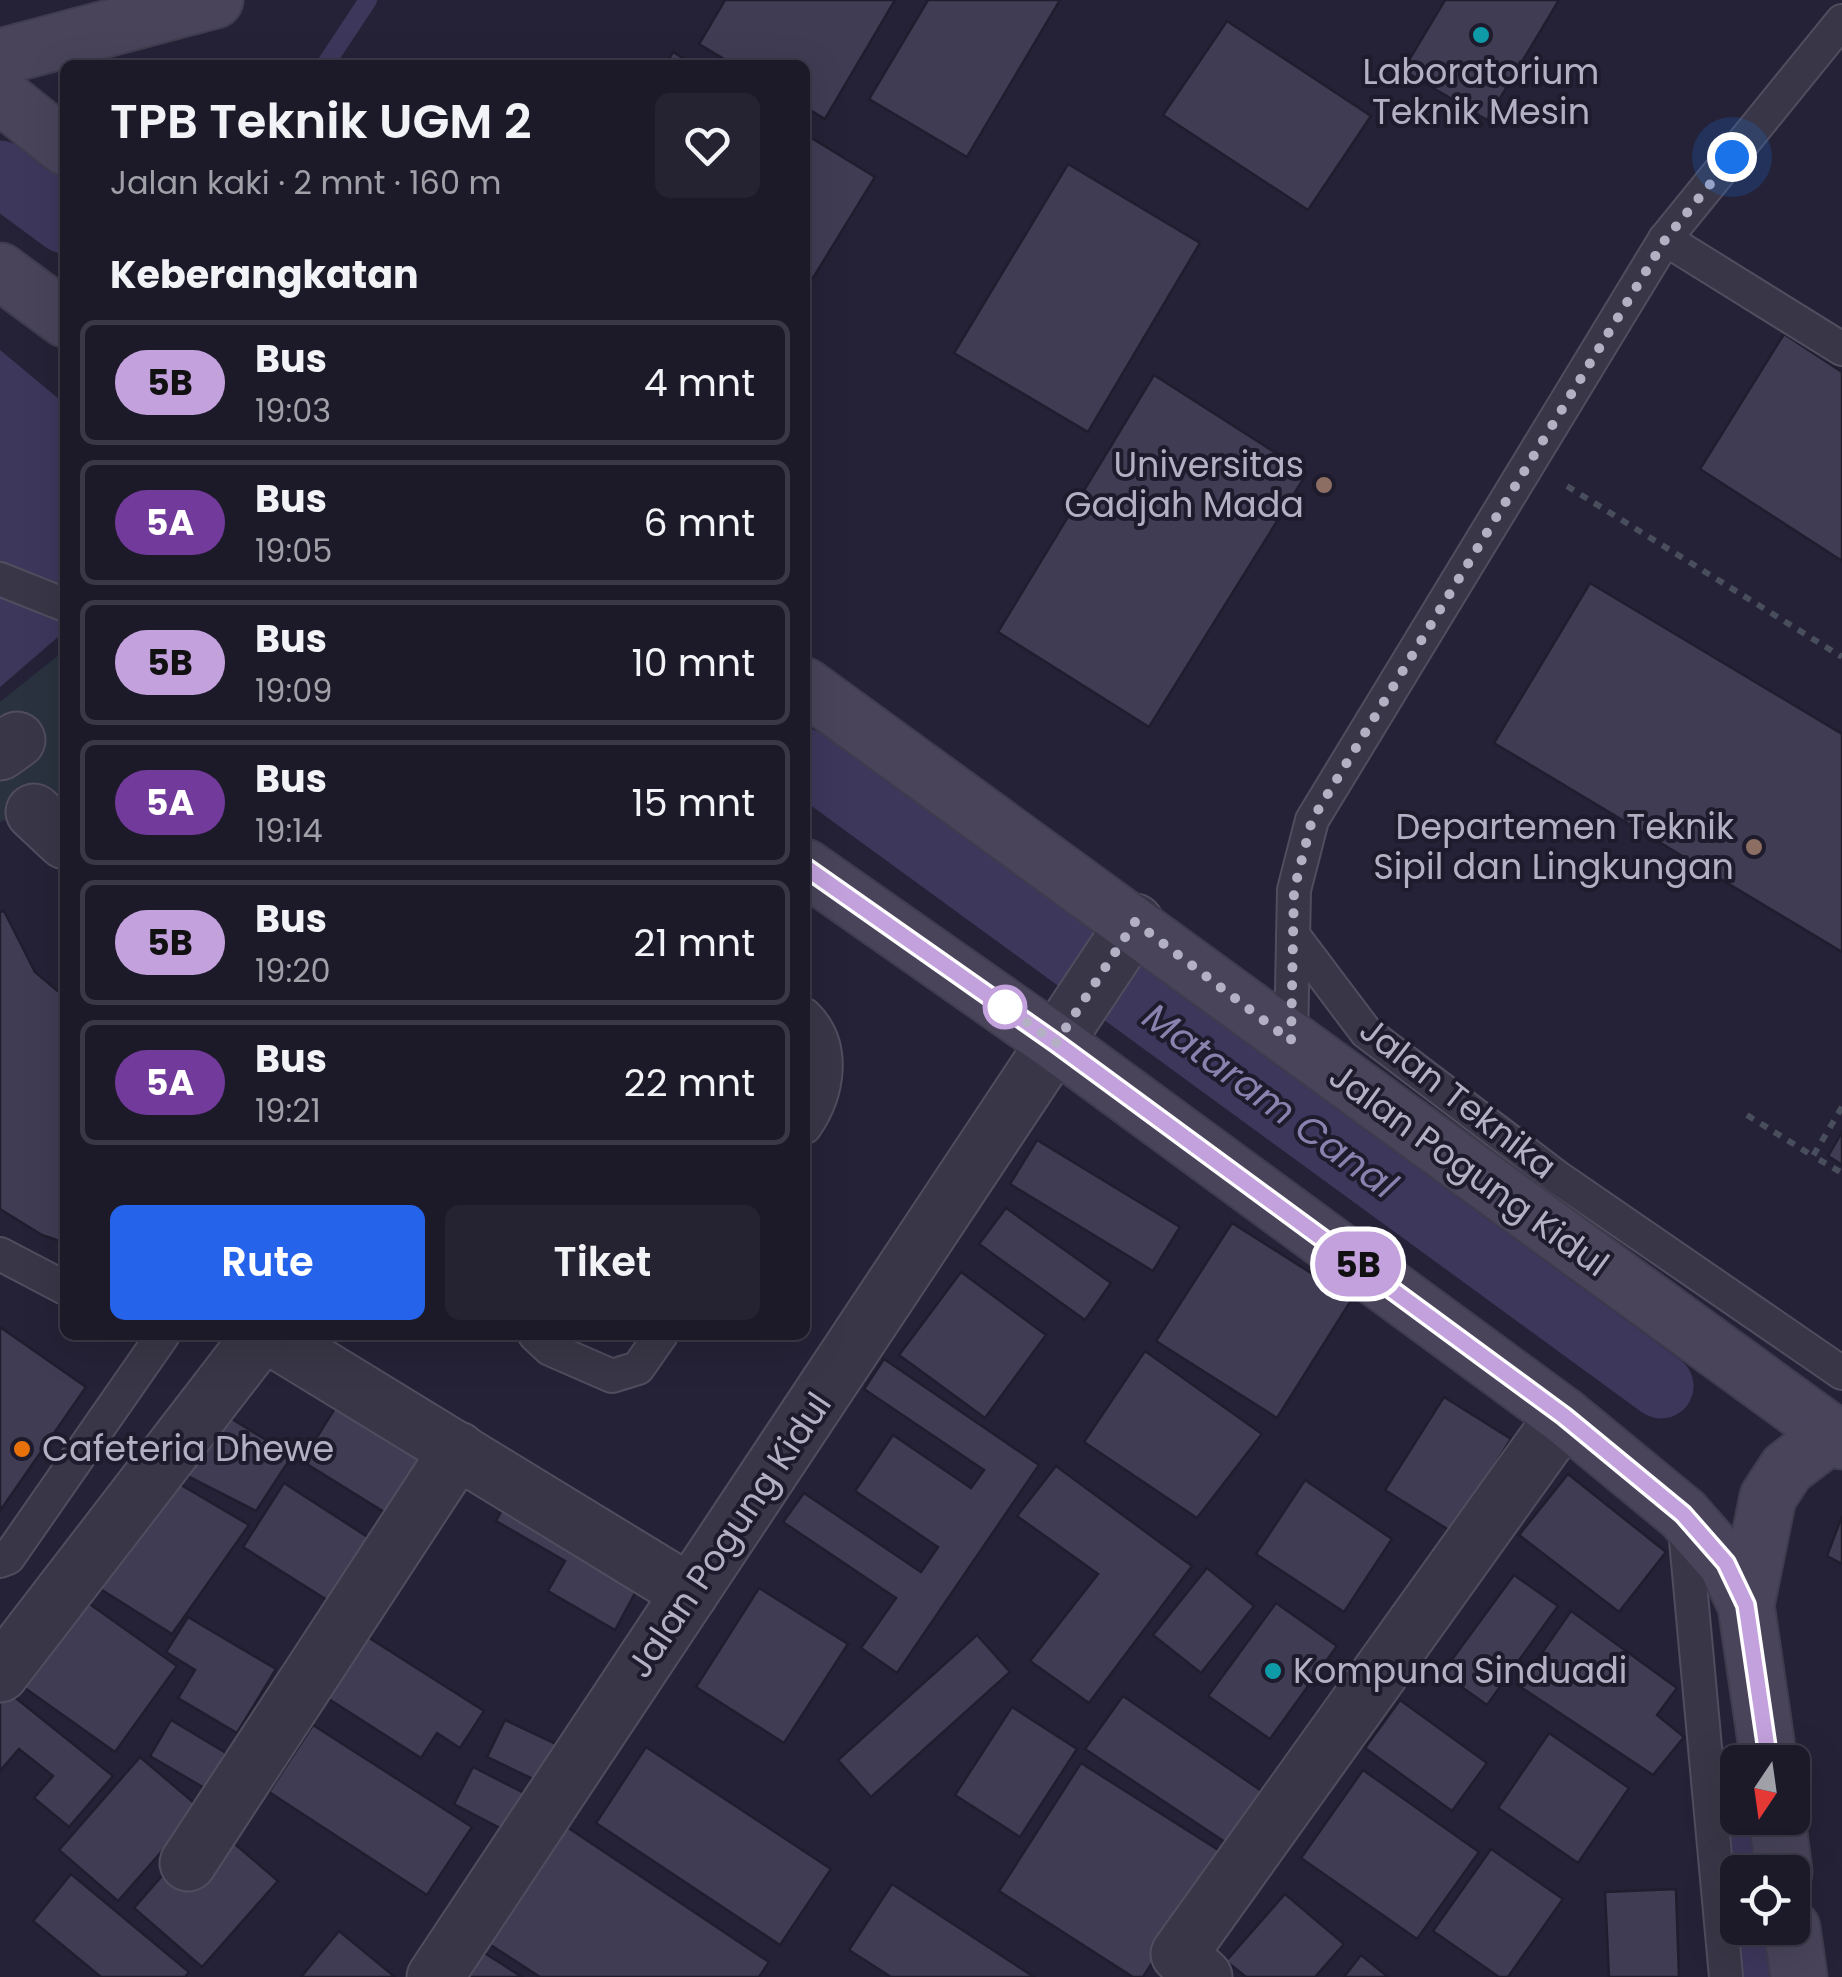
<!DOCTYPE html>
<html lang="id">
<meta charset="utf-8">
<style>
:root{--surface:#1c1a29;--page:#252331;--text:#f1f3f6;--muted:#a0a1a8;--line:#3a3846;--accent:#2563eb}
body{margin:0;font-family:Poppins,sans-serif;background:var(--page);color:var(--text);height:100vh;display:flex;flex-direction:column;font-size:38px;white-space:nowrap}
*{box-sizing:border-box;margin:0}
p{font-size:32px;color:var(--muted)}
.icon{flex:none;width:55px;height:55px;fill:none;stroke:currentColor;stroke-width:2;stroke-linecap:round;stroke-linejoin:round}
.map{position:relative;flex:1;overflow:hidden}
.side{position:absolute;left:60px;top:60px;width:750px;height:1280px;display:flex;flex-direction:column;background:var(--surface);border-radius:15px;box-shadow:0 10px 40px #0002,0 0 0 2px var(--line)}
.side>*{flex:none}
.badge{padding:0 20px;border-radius:32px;font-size:35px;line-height:65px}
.needle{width:65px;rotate:193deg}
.tools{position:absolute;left:1720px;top:1745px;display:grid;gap:20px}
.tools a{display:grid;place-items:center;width:90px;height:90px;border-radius:15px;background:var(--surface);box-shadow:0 10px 40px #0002,0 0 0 2px var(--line);font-size:50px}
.you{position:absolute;width:50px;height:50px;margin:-25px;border:8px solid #fff;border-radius:50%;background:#1a73e8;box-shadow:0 0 0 15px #1a73e833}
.map>.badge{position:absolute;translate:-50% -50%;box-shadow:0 0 0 5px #fff}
h2{padding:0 50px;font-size:38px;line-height:90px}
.round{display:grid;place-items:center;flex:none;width:105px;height:105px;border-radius:15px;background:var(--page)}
.summary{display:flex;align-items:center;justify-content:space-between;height:170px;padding:0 50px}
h1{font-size:48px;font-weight:600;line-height:75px}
.action{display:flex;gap:20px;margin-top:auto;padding:20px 50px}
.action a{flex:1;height:115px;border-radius:15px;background:var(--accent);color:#fff;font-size:40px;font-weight:600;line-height:115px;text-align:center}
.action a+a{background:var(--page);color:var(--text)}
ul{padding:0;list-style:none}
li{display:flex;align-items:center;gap:30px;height:125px;margin:0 20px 15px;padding:0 30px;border:5px solid var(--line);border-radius:15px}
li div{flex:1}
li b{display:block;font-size:38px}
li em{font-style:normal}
li .badge{min-width:110px;font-weight:700;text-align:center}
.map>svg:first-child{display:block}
</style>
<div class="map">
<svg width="1842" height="1977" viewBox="0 0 1842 1977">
<rect width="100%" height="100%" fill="#252237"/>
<path fill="#2a323f" d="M65,650V826L43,805L0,822V702Z"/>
<path fill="#3d375c" d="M0,350L65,404V631L0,687Z"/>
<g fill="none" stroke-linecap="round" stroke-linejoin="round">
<path stroke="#3d375c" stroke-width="18" d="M325,65L368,0"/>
<g stroke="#3d375c" stroke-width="65">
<path d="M0,173L65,221"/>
<path d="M805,761L1082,963"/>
<path d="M1121,992L1661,1386"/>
<path d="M1746,1828L1751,1872"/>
<path d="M1758,1928L1764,1977"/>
</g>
</g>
<g fill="#403c54" stroke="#201d2e" stroke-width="2.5">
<path d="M725,0H895L825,119L805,107V65H734L699,44Z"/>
<path d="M928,0H1060L967,157L869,99Z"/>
<path d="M1445,0H1559L1487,120L1403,70Z"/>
<path d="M1227,21L1371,116L1308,210L1163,115Z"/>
<path d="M673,52L694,65H665Z"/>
<path d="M805,134L875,177L805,291Z"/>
<path d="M1068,164L1200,243L1088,432L954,353Z"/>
<path d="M1784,334L1842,372V561L1700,469Z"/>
<path d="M1154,375L1307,473L1149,727L998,632Z"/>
<path d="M1590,583L1842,734V952L1494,743Z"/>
<path d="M4,911L35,972L65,997V1243L42,1235L0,1209V912Z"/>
<path d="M1842,1132V1165L1828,1156Z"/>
<path d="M1037,1140L1180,1227L1153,1271L1010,1184Z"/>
<path d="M1006,1208L1111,1283L1085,1320L979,1244Z"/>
<path d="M1232,1223L1352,1299L1277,1418L1156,1341Z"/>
<path d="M961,1272L1046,1335L985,1418L899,1355Z"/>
<path d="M0,1327L86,1387L0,1511Z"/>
<path d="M1145,1351L1262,1434L1197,1518L1084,1442Z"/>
<path d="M884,1359L1039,1465L897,1673L861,1648L896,1598L783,1522L804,1493L921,1572L938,1547L855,1491L893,1435L971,1488L984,1470L864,1389Z"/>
<path d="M1444,1397L1511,1439L1452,1532L1385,1490Z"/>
<path d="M337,1405L453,1475L418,1533L302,1461Z"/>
<path d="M219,1411L292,1456L256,1511L176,1470Z"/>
<path d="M1056,1466L1192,1566L1089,1703L1030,1661L1098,1574L1017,1516Z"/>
<path d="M1568,1474L1666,1552L1619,1612L1519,1535Z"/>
<path d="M166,1476L249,1525L172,1634L86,1580Z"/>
<path d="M1305,1480L1392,1539L1344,1612L1256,1554Z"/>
<path d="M284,1483L394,1554L354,1617L243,1547Z"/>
<path d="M505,1504L641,1582L615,1630L548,1591L565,1561L496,1521Z"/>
<path d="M1842,1516V1564L1827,1556Z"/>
<path d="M1207,1568L1254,1606L1201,1673L1153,1635Z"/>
<path d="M1514,1575L1558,1606L1487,1705L1442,1673Z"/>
<path d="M759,1588L848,1644L784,1743L696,1687Z"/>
<path d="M77,1595L177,1666L115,1752L15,1681Z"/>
<path d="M1276,1603L1337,1646L1270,1739L1208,1696Z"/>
<path d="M1571,1611L1677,1688L1657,1715L1684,1737L1653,1775L1519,1686Z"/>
<path d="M188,1617L276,1669L237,1733L178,1698L195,1670L166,1652Z"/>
<path d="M363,1634L484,1711L460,1748L437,1733L421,1758L324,1696Z"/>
<path d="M977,1635L1010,1672L871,1797L838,1760Z"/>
<path d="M7,1691L113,1776L69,1827L34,1798L53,1776L19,1749L0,1771V1700Z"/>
<path d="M1123,1696L1269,1796L1234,1848L1085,1749Z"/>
<path d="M1400,1700L1487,1763L1452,1811L1365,1748Z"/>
<path d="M1012,1707L1077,1749L1020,1837L955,1795Z"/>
<path d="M171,1720L226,1753L206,1789L150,1756Z"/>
<path d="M505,1720L571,1751L554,1789L487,1757Z"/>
<path d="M313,1725L472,1827L427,1895L269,1792Z"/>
<path d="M1549,1733L1629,1788L1578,1863L1498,1808Z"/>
<path d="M646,1747L831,1869L780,1945L596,1823Z"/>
<path d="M140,1757L200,1808L118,1901L59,1850Z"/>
<path d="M1081,1763L1223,1853L1143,1977H1133L999,1891Z"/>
<path d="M473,1767L536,1799L517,1837L454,1804Z"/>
<path d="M1363,1770L1479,1852L1417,1939L1301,1858Z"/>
<path d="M209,1822L278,1881L202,1967L134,1908Z"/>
<path d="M567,1827L769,1962L759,1977H540L486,1942Z"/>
<path d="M1491,1849L1563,1899L1508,1977H1499L1433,1931Z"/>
<path d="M71,1874L189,1972L185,1977H101L33,1921Z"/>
<path d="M892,1884L1034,1977H891L849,1950Z"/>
<path d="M1676,1889L1679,1977H1609L1605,1892Z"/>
<path d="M1285,1894L1344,1944L1315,1977H1246L1226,1961Z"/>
<path d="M339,1931L395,1977H301Z"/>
<path d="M483,1952L522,1977H466Z"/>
<path d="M1361,1955L1388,1977H1344Z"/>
</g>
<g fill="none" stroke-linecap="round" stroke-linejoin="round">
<defs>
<g id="lane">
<path d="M1665,239L1842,349"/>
<path d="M0,579L65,605"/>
<path d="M1293,935L1366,1032L1557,1177L1842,1373"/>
<path d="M805,1015C837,1046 828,1094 805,1127"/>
<path d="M1291,1041L1294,890L1312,820L1665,239L1842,21"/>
<path d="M0,1254L65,1288"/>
<path d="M535,1335L550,1349L612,1376L638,1368L661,1335"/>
<path d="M1684,1518L1726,1977"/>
<path d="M0,1561L8,1558L163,1335"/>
</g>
<g id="street">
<path d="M0,752L17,740"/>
<path d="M34,812L65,841"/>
<path d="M268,1335L690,1593"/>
<path d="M0,1674L261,1335"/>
<path d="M188,1863L458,1450"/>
<path d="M435,1977L1135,922"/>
<path d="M1204,1977L1179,1954L1564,1416"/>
</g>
<g id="secondary">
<path d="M0,57L215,0"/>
<path d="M0,95L65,147"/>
<path d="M0,271L65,319"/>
<path d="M805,686L1842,1441"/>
<path d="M805,867L1056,1043L1564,1416L1683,1514L1726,1563L1746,1605L1769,1762"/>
<path d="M1746,1605L1768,1497L1787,1468L1832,1434"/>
<path d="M1777,1818L1784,1872"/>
<path d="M1792,1928L1799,1977"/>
</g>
</defs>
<use href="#lane" stroke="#514d5f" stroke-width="36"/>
<use href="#street" stroke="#514d5f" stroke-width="59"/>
<use href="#secondary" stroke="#3f3c4e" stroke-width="59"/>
<g stroke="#494e5c" stroke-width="6" stroke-dasharray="8 8" stroke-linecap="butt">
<path d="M1567,486L1842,657"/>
<path d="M1842,1107L1813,1156L1842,1173"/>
<path d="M1747,1115L1813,1156"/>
</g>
<use href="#lane" stroke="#393647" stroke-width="32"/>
<use href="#street" stroke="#393647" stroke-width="55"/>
<use href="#secondary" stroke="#49445a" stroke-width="55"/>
</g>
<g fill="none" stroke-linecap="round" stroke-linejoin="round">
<defs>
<path id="line" d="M805,867L1056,1043L1564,1416L1683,1514L1726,1563L1746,1605L1769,1762"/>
</defs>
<use href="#line" stroke="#fff" stroke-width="22"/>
<use href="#line" stroke="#c3a1dd" stroke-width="15"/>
<path stroke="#b4b0c4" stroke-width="10" stroke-dasharray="0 18" d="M1005,1007L994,999L1056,1043L1135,922L1291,1041L1294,890L1312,820L1665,240L1732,157"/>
</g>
<g fill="#0f9aa8" stroke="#1e1b2c" stroke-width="4">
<circle cx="1481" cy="35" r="10"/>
<circle cx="1273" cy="1671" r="10"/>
</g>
<g fill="#8d6e63" stroke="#1e1b2c" stroke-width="4">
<circle cx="1324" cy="485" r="10"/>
<circle cx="1754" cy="847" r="10"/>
</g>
<circle fill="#fff" stroke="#c3a1dd" stroke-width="5" cx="1005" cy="1007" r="20"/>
<circle fill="#e8710a" stroke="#1e1b2c" stroke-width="4" cx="22" cy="1449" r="10"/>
<g text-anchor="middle" stroke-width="8" stroke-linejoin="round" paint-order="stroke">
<g font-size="35" fill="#b4b0c4" stroke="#1e1b2c" text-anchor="end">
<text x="1481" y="84" text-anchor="middle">Laboratorium<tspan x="1481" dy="40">Teknik Mesin</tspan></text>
<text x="1304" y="477">Universitas<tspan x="1304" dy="40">Gadjah Mada</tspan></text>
<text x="1734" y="839">Departemen Teknik<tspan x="1734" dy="40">Sipil dan Lingkungan</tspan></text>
<text x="42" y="1461" text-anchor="start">Cafeteria Dhewe</text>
<text x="1293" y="1683" text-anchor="start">Kompuna Sinduadi</text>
</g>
<g font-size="35" fill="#b4b0c4" stroke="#1e1b2c">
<text transform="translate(1458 1098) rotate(38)" y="12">Jalan Teknika</text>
<text transform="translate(1469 1170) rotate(36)" y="12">Jalan Pogung Kidul</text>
<text transform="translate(729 1535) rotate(-56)" y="12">Jalan Pogung Kidul</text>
</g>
<g font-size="38" font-style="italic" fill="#8982ae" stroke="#1e1b2c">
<text transform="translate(1270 1101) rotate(36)" y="13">Mataram Canal</text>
</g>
</g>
</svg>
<div class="tools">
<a><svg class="needle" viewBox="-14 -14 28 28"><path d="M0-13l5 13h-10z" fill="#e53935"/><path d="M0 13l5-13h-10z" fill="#a0a1a8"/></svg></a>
<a><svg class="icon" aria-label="locate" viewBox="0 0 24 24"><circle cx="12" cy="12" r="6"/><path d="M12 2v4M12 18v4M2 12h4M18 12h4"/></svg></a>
</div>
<div class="you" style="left:1732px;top:157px"></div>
<b class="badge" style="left:1358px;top:1264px;background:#c3a1dd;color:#111">5B</b>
<section class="side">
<div class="summary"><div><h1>TPB Teknik UGM 2</h1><p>Jalan kaki · 2 mnt · 160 m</p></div><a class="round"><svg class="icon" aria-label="heart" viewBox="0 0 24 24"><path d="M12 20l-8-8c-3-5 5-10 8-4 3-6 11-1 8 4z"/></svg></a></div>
<h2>Keberangkatan</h2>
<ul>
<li><span class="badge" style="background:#c3a1dd;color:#111">5B</span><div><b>Bus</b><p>19:03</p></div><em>4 mnt</em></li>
<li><span class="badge" style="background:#723a9b;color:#fff">5A</span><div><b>Bus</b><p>19:05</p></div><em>6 mnt</em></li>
<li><span class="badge" style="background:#c3a1dd;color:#111">5B</span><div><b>Bus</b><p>19:09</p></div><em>10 mnt</em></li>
<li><span class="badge" style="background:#723a9b;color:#fff">5A</span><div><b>Bus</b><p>19:14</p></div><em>15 mnt</em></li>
<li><span class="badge" style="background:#c3a1dd;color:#111">5B</span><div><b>Bus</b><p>19:20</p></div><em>21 mnt</em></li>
<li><span class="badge" style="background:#723a9b;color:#fff">5A</span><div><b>Bus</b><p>19:21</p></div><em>22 mnt</em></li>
</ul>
<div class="action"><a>Rute</a><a>Tiket</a></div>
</section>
</div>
